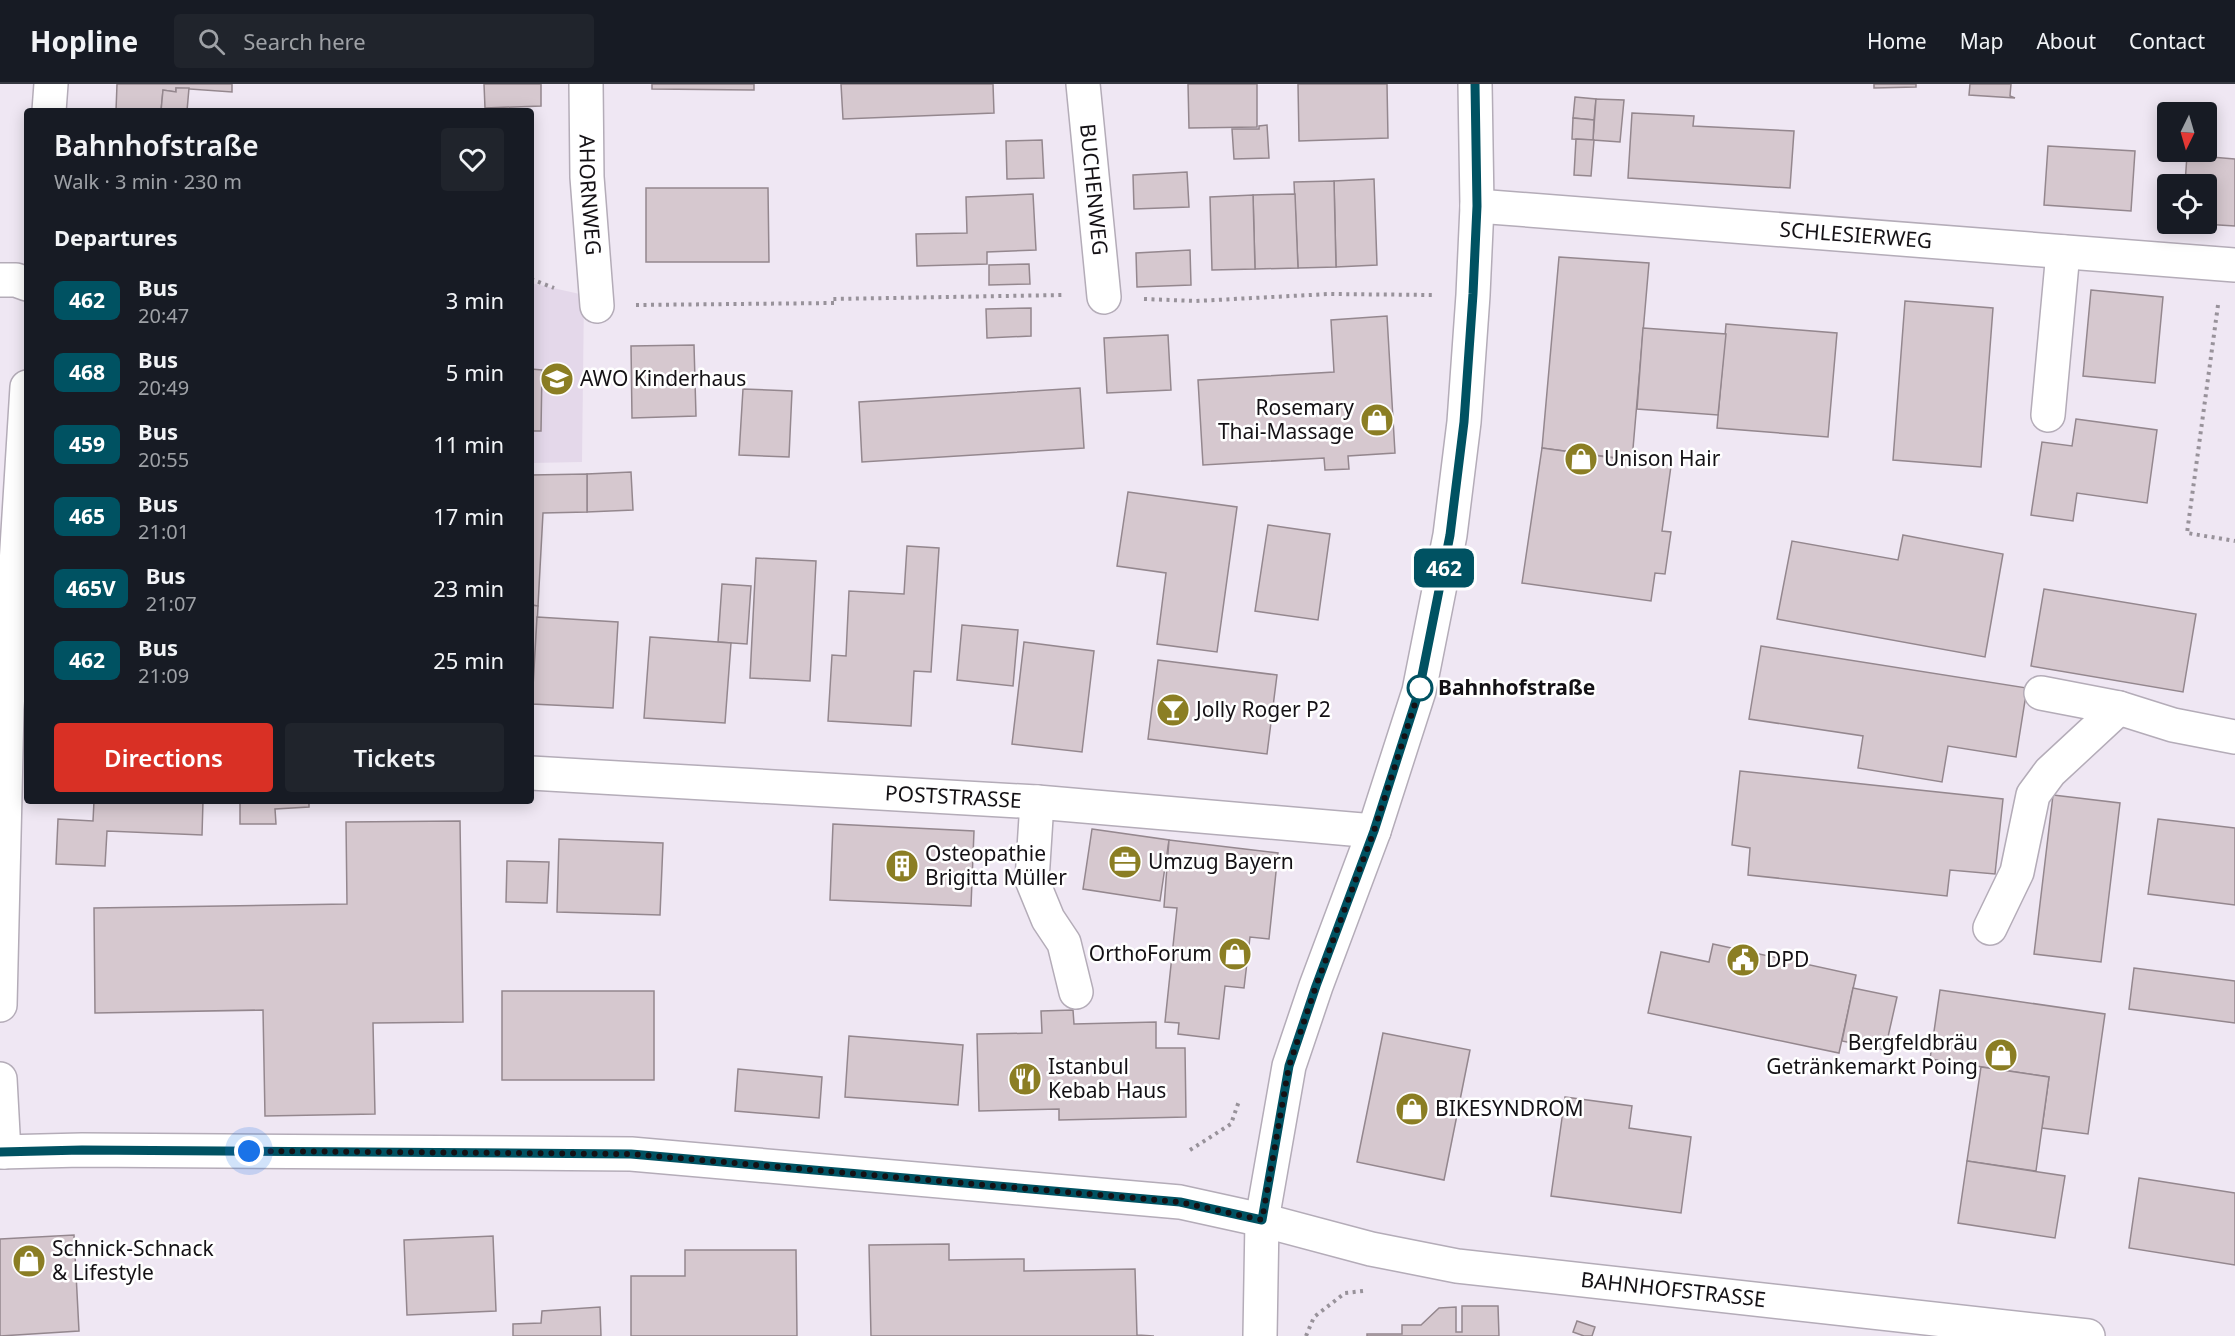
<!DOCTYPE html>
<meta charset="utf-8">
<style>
:root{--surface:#171b24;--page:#20242c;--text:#f1f3f6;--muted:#9ea1a6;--line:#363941;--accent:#d93025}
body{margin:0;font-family:"Noto Sans",sans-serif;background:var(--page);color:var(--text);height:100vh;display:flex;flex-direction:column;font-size:22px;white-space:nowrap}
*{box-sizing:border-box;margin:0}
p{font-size:20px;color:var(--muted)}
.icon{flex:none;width:33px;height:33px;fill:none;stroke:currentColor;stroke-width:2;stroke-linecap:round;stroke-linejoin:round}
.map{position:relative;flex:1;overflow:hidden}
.drawer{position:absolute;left:24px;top:24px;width:510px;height:696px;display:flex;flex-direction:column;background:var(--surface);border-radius:6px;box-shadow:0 3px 15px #0003}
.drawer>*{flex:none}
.badge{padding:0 12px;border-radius:9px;font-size:21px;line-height:39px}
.needle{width:39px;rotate:185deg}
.controls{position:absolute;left:2157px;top:18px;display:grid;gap:12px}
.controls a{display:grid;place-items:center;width:60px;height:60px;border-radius:6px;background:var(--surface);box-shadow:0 3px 15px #0003;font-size:30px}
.you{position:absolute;width:30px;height:30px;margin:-15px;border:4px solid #fff;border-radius:50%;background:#1a73e8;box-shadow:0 0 0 9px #1a73e833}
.map>.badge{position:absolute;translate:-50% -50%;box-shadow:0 0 0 3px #fff}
h2{padding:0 30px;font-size:22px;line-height:54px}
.round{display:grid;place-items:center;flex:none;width:63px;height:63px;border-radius:6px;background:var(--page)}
.overview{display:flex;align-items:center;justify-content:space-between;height:102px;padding:0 30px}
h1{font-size:28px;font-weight:600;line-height:45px}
.button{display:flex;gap:12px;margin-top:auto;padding:12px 30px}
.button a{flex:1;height:69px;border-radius:6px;background:var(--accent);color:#fff;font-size:24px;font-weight:600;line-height:69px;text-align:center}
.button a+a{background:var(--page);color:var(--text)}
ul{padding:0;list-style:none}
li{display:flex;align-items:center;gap:18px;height:72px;padding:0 30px}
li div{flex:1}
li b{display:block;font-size:22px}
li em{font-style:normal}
li .badge{min-width:66px;font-weight:700;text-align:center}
header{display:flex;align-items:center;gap:36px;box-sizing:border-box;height:84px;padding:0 30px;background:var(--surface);border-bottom:2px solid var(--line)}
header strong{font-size:28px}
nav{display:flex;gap:33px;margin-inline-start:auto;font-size:21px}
.search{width:420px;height:54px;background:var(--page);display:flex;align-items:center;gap:15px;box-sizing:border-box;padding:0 21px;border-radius:6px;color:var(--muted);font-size:22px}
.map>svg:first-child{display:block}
</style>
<header>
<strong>Hopline</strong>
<div class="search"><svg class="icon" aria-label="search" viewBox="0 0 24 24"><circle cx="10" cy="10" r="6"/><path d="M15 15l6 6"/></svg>Search here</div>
<nav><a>Home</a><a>Map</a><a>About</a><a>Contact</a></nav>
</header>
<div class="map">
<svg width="2235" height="1252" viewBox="0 0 2235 1252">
<rect width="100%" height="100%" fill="#efe7f3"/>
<path fill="#e4d8ea" d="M531,199L584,211L582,378L531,379Z"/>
<g fill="#d6c8cf" stroke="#94878e" stroke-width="1.5">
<path d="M117,0H232V8L176,4V8L163,6L161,27H116Z"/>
<path d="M484,0H541V22L485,24Z"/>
<path d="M652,0H754V6L652,5Z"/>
<path d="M841,0H993L994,29L843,35Z"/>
<path d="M1188,0H1257V43L1189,44Z"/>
<path d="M1298,0H1387L1388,54L1299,57Z"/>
<path d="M1874,0H1916V3L1874,4Z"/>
<path d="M1970,0H2011L2010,12L2015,14L1969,11Z"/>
<path d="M176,4H189L187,27H161L163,6L176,8Z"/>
<path d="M1575,13L1596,15L1594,36L1573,34Z"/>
<path d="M1596,15L1624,16L1620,58L1593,56Z"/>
<path d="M1632,29L1694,32L1693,42L1794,47L1790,104L1628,94Z"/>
<path d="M1573,34L1594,36L1593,56L1572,55Z"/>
<path d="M1267,41L1269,74L1234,75L1232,45H1259V42Z"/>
<path d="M1576,55L1594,56L1591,92L1574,91Z"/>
<path d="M1042,56L1044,94L1007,95L1006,57Z"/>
<path d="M2048,62L2135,67L2131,127L2044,121Z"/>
<path d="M2187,71L2235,75V142L2203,140H2206V100H2185Z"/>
<path d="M1187,88L1189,123L1134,125L1133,91Z"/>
<path d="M1374,95L1377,181L1336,183L1334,97Z"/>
<path d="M1334,97L1336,183L1298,184L1294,98Z"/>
<path d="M646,104H768L769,178H646Z"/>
<path d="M1033,110L1036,166L987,168V180L917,182L916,150L967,149L966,113Z"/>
<path d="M1295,110L1298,184L1255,185L1253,111Z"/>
<path d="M1253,111L1255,185L1212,186L1210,113Z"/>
<path d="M1190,166L1191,201L1137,203L1136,169Z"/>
<path d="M1559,173L1649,179L1632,376L1542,364Z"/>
<path d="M1029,180L1030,200L989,201V181Z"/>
<path d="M2091,206L2163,213L2155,299L2083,292Z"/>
<path d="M1905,217L1993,224L1981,383L1893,376Z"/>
<path d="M1031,224V252L987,254L986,225Z"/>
<path d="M1387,232L1395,369L1348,372L1349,385L1325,386L1324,374L1203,381L1198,296L1334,288L1331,236Z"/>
<path d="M1726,240L1837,249L1828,353L1717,344Z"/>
<path d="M1643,244L1726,250L1718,331L1637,325Z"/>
<path d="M1168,251L1171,306L1107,309L1104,254Z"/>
<path d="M694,261L696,332L632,334L631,262Z"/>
<path d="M531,285L542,286L541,347H531Z"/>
<path d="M1080,304L1084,364L862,378L859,318Z"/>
<path d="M743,305L792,307L789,373L739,371Z"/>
<path d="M2076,335L2157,346L2147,419L2077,409L2073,437L2031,431L2042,358L2072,362Z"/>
<path d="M1542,364L1671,382L1662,447L1671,448L1665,490L1655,489L1651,517L1522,499Z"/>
<path d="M631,388L633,426L587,428V390Z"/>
<path d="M587,390V428L543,429L538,522L531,521V391Z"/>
<path d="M1128,408L1237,423L1217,568L1157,560L1166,489L1117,482Z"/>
<path d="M1268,441L1330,450L1318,536L1255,527Z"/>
<path d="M1903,451L2003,470L1985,573L1777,535L1792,457L1898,476Z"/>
<path d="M907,462L939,464L931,588L914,587L911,642L828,637L832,571L846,572L849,507L904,510Z"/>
<path d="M756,474L816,477L810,597L750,594Z"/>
<path d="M722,500L751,502L747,560L718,558Z"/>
<path d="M2044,505L2196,530L2183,608L2031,582Z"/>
<path d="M531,521L538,522L532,635H531Z"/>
<path d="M537,533L618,538L613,624L532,620Z"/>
<path d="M962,541L1018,546L1013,602L957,596Z"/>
<path d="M650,553L731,559L725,639L644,634Z"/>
<path d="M1024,558L1094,567L1082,668L1012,660Z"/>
<path d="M1761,562L2027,604L2016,673L1948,662L1942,698L1858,684L1863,652L1749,635Z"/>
<path d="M1158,576L1277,591L1267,670L1148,655Z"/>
<path d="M1740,687L2003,715L1995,790L1950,786L1947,812L1748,791L1750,764L1732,761Z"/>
<path d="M2053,711L2120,719L2101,878L2034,870Z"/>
<path d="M94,717H203L202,751L107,747L105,782L56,780L58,735L93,737Z"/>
<path d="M240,717H309V723L275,725L276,740H240Z"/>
<path d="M2158,735L2235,744V821L2148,810Z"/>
<path d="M460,737L463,938L373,939L375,1030L265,1032L263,926L95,929L94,824L347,820L346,738Z"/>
<path d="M833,740L974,747L971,822L830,816Z"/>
<path d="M1092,745L1169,756L1160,817L1083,805Z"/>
<path d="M559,755L663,759L660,831L557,828Z"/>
<path d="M1169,756L1278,769L1269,855L1250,853L1244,904L1225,902L1219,955L1178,950L1179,939L1165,938L1177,824L1164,823Z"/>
<path d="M507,777L549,778L547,819L506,818Z"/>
<path d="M1713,860L1856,891L1839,969L1648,929L1661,868L1709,878Z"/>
<path d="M2134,884L2235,897V939L2129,925Z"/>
<path d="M1853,904L1897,913L1885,966L1842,957Z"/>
<path d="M1940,906L2105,930L2088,1050L2042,1044L2049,993L1930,975Z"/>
<rect x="502" y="907" width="152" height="89"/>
<path d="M1073,926L1074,940L1156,938V964H1185L1186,1033L1059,1036V1025L979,1027L977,950L1042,949L1041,927Z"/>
<path d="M1383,949L1470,966L1444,1096L1357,1078Z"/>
<path d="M849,952L963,961L958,1021L845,1013Z"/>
<path d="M1981,983L2049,993L2036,1087L1967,1077Z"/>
<path d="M738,985L822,993L819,1034L735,1027Z"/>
<path d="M1565,1013L1632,1022L1629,1044L1691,1053L1681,1129L1551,1112Z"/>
<path d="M1967,1077L2065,1092L2055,1154L1958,1139Z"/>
<path d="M2139,1094L2235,1109V1181L2129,1164Z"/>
<path d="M74,1151L79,1247L0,1252V1155Z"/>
<path d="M493,1152L496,1227L407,1231L404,1156Z"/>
<path d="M949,1160V1176L1024,1175V1187L1135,1185L1137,1251L1154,1252H871L869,1161Z"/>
<path d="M685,1166H796L797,1252H631V1192H685Z"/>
<path d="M1462,1222H1498L1499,1252H1367V1250H1402V1241H1421L1439,1224L1456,1223V1248H1462Z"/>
<path d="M600,1223L601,1252H513V1240L541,1239L542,1227Z"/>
<path d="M1577,1237L1595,1243L1592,1252H1584L1573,1248Z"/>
</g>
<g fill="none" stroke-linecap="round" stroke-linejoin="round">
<defs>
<g id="minor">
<path id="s1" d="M586,0L587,93L597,222"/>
<path id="s2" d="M1083,0L1104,213"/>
<path d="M49,27L51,0"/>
<path id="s3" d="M1477,122L2235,181"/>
<path d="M0,196H16L27,200"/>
<path d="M2048,331L2063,168"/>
<path d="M2041,609L2119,624L2173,641L2235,653"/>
<path id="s4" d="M531,689L1037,718L1374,747"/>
<path d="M1037,718L1032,796L1048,835L1064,859L1076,908"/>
<path d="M1990,844L2017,788L2033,711L2050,688L2119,624"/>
<path d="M0,921L7,625L27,303"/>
<path d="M0,995L4,1068"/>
<path id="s5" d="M0,1068L82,1066L631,1070L1180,1118L1262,1136L1371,1165L1457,1182L2088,1252"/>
<path d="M1260,1252L1262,1136L1289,982L1316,902L1374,747L1419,607L1450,451L1464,338L1473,211L1477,122L1475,0"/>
</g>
</defs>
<use href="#minor" stroke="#b4acb8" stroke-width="36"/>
<g stroke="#98929a" stroke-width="4" stroke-dasharray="3 4.5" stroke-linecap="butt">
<path d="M531,195L554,204"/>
<path d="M1144,215L1196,217L1329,210L1434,211"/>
<path d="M636,221L834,219L833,215L1062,211"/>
<path d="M2218,221L2187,449L2235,457"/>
<path d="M1190,1066L1231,1040L1239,1017"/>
<path d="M1306,1252L1314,1233L1345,1209L1363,1207"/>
</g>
<use href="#minor" stroke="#fff" stroke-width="33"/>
</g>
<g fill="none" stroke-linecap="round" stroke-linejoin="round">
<defs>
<path id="line" d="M0,1068L82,1066L631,1070L1180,1118L1262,1136L1289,982L1316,902L1374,747L1419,607L1450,451L1464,338L1473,210L1477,122L1475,0"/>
</defs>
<use href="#line" stroke="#fff" stroke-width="14"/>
<use href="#line" stroke="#005262" stroke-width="9"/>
<path stroke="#141115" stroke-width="6" stroke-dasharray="0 10.8" d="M249,1067L631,1070L1180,1118L1262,1136L1289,982L1316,902L1374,747L1420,604"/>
</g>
<defs>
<symbol id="school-disc" viewBox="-11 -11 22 22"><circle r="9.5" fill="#8b7e24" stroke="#fff"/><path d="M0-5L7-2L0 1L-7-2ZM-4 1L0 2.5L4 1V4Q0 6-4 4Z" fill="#fff"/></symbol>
<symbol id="shop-disc" viewBox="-11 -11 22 22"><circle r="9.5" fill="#8b7e24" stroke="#fff"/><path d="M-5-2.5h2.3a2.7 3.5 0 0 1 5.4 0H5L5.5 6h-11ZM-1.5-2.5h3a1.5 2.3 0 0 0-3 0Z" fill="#fff"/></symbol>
<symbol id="bar-disc" viewBox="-11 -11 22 22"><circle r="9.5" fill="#8b7e24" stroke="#fff"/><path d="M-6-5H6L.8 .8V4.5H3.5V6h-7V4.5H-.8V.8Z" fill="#fff"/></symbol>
<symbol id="office-disc" viewBox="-11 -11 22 22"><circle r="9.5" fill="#8b7e24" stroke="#fff"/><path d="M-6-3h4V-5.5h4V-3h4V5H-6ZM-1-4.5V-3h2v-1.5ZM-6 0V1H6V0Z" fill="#fff"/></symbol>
<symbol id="building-disc" viewBox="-11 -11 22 22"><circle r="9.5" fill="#8b7e24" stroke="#fff"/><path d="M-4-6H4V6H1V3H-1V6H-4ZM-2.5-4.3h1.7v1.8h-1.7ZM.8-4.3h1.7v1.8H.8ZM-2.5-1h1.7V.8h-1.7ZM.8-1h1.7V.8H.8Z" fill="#fff"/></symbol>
<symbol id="civic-disc" viewBox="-11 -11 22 22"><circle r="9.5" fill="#8b7e24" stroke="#fff"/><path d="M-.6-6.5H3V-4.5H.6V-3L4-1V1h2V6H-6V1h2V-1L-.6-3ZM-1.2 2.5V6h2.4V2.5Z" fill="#fff"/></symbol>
<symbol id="restaurant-disc" viewBox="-11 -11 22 22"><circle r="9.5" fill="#8b7e24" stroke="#fff"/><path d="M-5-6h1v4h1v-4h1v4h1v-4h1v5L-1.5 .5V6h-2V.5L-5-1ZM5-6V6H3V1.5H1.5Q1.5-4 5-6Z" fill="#fff"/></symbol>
</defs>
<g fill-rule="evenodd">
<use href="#school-disc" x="538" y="276" width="38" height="38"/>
<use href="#shop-disc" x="1358" y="317" width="38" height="38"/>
<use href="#shop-disc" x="1562" y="356" width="38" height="38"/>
<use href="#bar-disc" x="1154" y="607" width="38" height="38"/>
<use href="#office-disc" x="1106" y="759" width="38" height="38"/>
<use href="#building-disc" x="883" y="763" width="38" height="38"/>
<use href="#shop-disc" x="1216" y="851" width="38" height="38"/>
<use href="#civic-disc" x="1724" y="857" width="38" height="38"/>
<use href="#shop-disc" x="1982" y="952" width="38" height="38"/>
<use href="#restaurant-disc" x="1006" y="976" width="38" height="38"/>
<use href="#shop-disc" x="1393" y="1006" width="38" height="38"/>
<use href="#shop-disc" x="10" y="1158" width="38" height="38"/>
</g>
<circle fill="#fff" stroke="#005262" stroke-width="3" cx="1420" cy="604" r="12"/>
<g text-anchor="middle" stroke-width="5" stroke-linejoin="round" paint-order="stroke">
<g font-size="21" fill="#141115" stroke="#fff">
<text dy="7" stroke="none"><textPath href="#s2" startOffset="106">BUCHENWEG</textPath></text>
<text dy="7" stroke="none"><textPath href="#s1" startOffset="111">AHORNWEG</textPath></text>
<text dy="7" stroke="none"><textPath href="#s3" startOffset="380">SCHLESIERWEG</textPath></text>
<text dy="7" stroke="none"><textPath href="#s4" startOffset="423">POSTSTRASSE</textPath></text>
<text dy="7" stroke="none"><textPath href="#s5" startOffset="1684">BAHNHOFSTRASSE</textPath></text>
</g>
<g font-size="21" fill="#141115" stroke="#fff" text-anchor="start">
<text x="580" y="302">AWO Kinderhaus</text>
<text x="1354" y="331" text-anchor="end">Rosemary<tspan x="1354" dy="24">Thai-Massage</tspan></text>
<text x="1604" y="382">Unison Hair</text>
<text x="1196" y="633">Jolly Roger P2</text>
<text x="925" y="777">Osteopathie<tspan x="925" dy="24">Brigitta Müller</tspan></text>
<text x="1148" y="785">Umzug Bayern</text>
<text x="1212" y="877" text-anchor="end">OrthoForum</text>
<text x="1766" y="883">DPD</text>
<text x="1978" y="966" text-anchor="end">Bergfeldbräu<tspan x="1978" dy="24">Getränkemarkt Poing</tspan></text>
<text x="1048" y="990">Istanbul<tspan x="1048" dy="24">Kebab Haus</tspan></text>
<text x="1435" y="1032">BIKESYNDROM</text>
<text x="52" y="1172">Schnick-Schnack<tspan x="52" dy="24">&amp; Lifestyle</tspan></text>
</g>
<g font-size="21" font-weight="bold" fill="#141115" stroke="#fff" text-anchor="start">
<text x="1438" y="611">Bahnhofstraße</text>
</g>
</g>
</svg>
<div class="controls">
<a><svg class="needle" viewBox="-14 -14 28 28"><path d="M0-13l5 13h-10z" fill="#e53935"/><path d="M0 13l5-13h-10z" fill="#9ea1a6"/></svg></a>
<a><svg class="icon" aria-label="locate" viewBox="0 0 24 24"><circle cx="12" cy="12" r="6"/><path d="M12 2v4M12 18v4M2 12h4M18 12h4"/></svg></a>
</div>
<div class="you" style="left:249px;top:1067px"></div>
<b class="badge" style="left:1444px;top:484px;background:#005262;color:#fff">462</b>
<section class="drawer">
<div class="overview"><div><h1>Bahnhofstraße</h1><p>Walk · 3 min · 230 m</p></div><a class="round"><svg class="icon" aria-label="heart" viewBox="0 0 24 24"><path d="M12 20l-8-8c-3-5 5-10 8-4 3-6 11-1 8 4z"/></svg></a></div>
<h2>Departures</h2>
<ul>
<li><span class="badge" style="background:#005262;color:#fff">462</span><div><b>Bus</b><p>20:47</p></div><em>3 min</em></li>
<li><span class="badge" style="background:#005262;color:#fff">468</span><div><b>Bus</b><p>20:49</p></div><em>5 min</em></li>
<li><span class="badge" style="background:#005262;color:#fff">459</span><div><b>Bus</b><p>20:55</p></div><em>11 min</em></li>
<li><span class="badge" style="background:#005262;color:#fff">465</span><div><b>Bus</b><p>21:01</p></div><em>17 min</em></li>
<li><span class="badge" style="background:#005262;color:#fff">465V</span><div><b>Bus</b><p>21:07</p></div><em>23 min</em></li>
<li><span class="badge" style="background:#005262;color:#fff">462</span><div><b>Bus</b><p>21:09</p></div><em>25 min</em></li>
</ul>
<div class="button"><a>Directions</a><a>Tickets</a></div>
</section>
</div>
